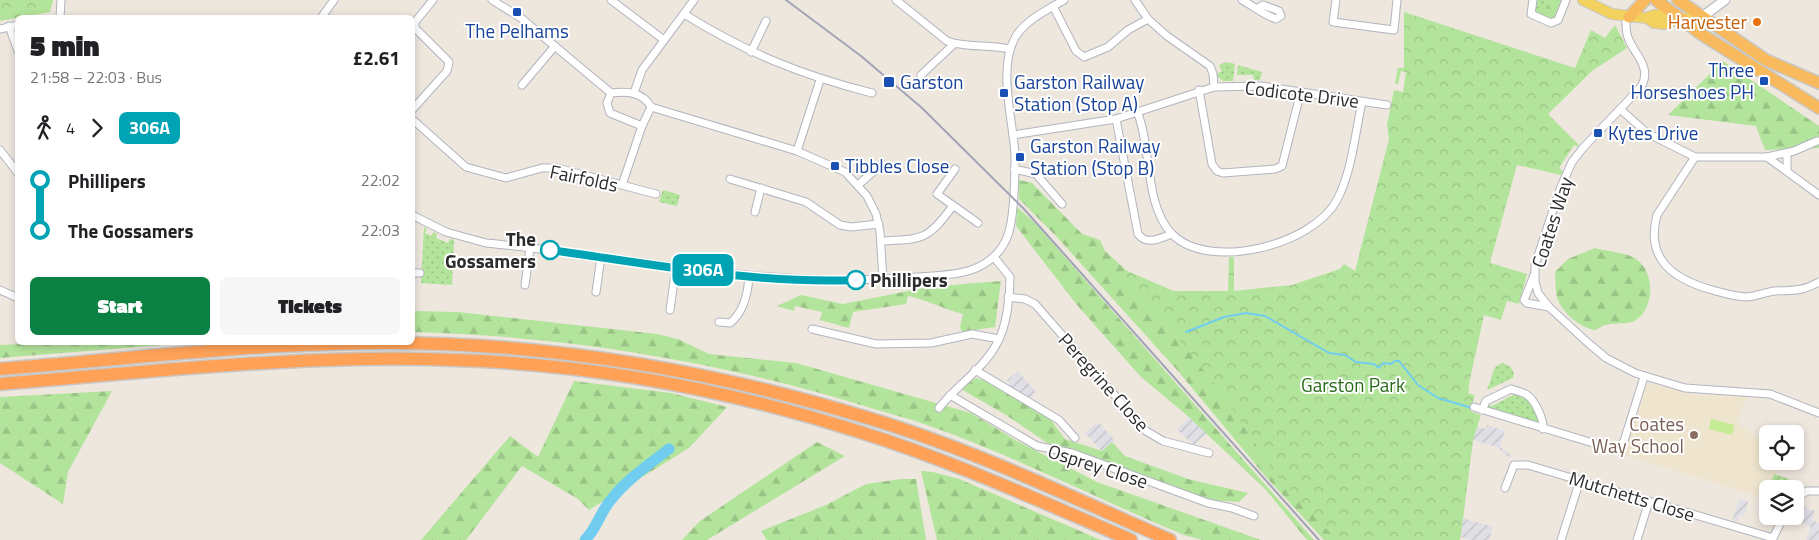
<!DOCTYPE html>
<meta charset="utf-8">
<style>
:root{--surface:#fff;--page:#f6f6f6;--text:#202124;--muted:#757577;--accent:#0b8043}
body{margin:0;font-family:"Titillium Web",sans-serif;background:var(--page);color:var(--text);height:100vh;display:flex;flex-direction:column;font-size:19px;white-space:nowrap}
*{box-sizing:border-box;margin:0}
p{font-size:16px;color:var(--muted)}
.icon{flex:none;width:28px;height:28px;fill:none;stroke:currentColor;stroke-width:2;stroke-linecap:round;stroke-linejoin:round}
.map{position:relative;flex:1;overflow:hidden}
.sheet{position:absolute;left:15px;top:15px;width:400px;height:330px;display:flex;flex-direction:column;background:var(--surface);border-radius:8px;box-shadow:0 2px 8px #0003}
.sheet>*{flex:none}
.badge{padding:0 10px;border-radius:8px;font-size:18px;line-height:32px}
.fabs{position:absolute;left:1759px;top:425px;display:grid;gap:10px}
.fabs a{display:grid;place-items:center;width:45px;height:45px;border-radius:8px;background:var(--surface);box-shadow:0 2px 8px #0003;font-size:25px}
.map>.badge{position:absolute;translate:-50% -50%;box-shadow:0 0 0 2px #fff}
.legs{display:flex;align-items:center;gap:8px;height:55px;padding:0 15px;font-size:16px}
.legs p{margin-inline-start:auto}
.summary{display:flex;align-items:center;justify-content:space-between;height:85px;padding:0 15px}
h1{font-size:28px;font-weight:800;line-height:38px}
.cta{display:flex;gap:10px;margin-top:auto;padding:10px 15px}
.cta a{flex:1;height:58px;border-radius:8px;background:var(--accent);color:#fff;font-size:20px;font-weight:800;line-height:58px;text-align:center}
.cta a+a{background:var(--page);color:var(--text)}
ul{padding:0 15px;list-style:none}
li{display:flex;align-items:center;gap:18px;height:50px;font-size:19px}
li i{display:grid;place-items:center;width:8px;height:100%;margin:0 6px;background:currentColor}
li i::after{content:'';width:12px;height:12px;margin:-6px;border:4px solid;border-radius:50%;background:var(--surface)}
li p{margin-inline-start:auto}
li:first-child i{background:linear-gradient(#0000 50%,currentColor 0)}
li:last-child i{background:linear-gradient(currentColor 50%,#0000 0)}
.map>svg:first-child{display:block}
</style>
<div class="map">
<svg width="1819" height="540" viewBox="0 0 1819 540">
<defs>
<pattern id="industrial-furrows" width="10" height="10" patternUnits="userSpaceOnUse" patternTransform="scale(1.25)"><rect width="10" height="10" fill="#e1dfe6"/><path d="M-1 1l2-2M0 10L10 0M9 11l2-2" fill="none" stroke="#c1c0c5"/></pattern>
<pattern id="grass-dots" width="8" height="8" patternUnits="userSpaceOnUse" patternTransform="scale(1.25)"><rect width="8" height="8" fill="#b3e49b"/><path d="M2 2h.1M6 6h.1" fill="none" stroke="#9ac486" stroke-width="1.8" stroke-linecap="round"/></pattern>
<pattern id="forest-firs" width="22" height="20" patternUnits="userSpaceOnUse" patternTransform="scale(1.25)"><rect width="22" height="20" fill="#b3e49b"/><path d="M5 1l3.5 6h-7zM16 11l3.5 6h-7z" fill="#9ac486"/></pattern>
<pattern id="park-crowns" width="20" height="18" patternUnits="userSpaceOnUse" patternTransform="scale(1.25)"><rect width="20" height="18" fill="#b3e49b"/><path d="M2 6a3 3 0 1 1 6 0M12 15a3 3 0 1 1 6 0" fill="none" stroke="#9ac486"/></pattern>
</defs>
<rect width="100%" height="100%" fill="#eee7de"/>
<g fill="url(#industrial-furrows)">
<path d="M1018,371L1036,392L1030,398L1008,386L1010,384L1007,380Z"/>
<path d="M1189,417L1207,433L1194,445L1177,430Z"/>
<path d="M1098,422L1115,440L1102,451L1085,433Z"/>
<path d="M1487,425L1505,431L1500,447L1511,455L1510,458L1497,447L1473,440L1477,427L1486,429Z"/>
<path d="M1739,499L1748,502L1744,516L1739,515L1737,522L1732,521Z"/>
<path d="M1801,500L1804,503L1803,507L1815,511L1812,520L1819,523V540H1806L1811,527L1790,516H1795V506Z"/>
<path d="M1463,518L1493,527L1489,540H1471L1460,537Z"/>
</g>
<path fill="#efe5ce" d="M1647,383L1696,395L1748,396L1736,423L1767,443L1768,461H1779L1766,499L1625,455Z"/>
<g fill="url(#grass-dots)">
<path d="M1535,0H1548L1547,9L1535,13L1533,11Z"/>
<path d="M1226,62L1235,64L1233,81H1223L1218,77L1217,73L1222,72L1219,65Z"/>
<path d="M1238,65L1262,72L1260,80H1254L1253,75H1237Z"/>
<path d="M663,190L680,195L677,206L659,202Z"/>
<path d="M424,227L427,229L425,233L431,236L434,232L437,234L436,238L448,243L450,239L454,240L452,285L421,283Z"/>
<path d="M1502,363L1510,366L1514,373L1513,378L1487,390L1495,367Z"/>
<path d="M1515,394C1526,397 1542,410 1539,424L1487,407L1489,404L1492,406Z"/>
</g>
<g fill="url(#forest-firs)">
<path d="M1548,0H1563L1555,18L1550,20L1535,13L1538,8L1547,9Z"/>
<path d="M1723,61L1819,126V148L1765,150L1756,126L1668,115Z"/>
<path d="M1019,180L1032,183L1082,234L1100,240L1105,251L1127,271L1173,291H1193L1471,374C1466,395 1469,408 1477,427L1473,440L1460,540H1324L1266,477L1178,371L1056,236L1019,199Z"/>
<path d="M1017,207L1035,223L1314,540H1307L1266,490L1189,417L1141,377L1077,305L1016,226Z"/>
<path d="M1595,248C1605,251 1629,253 1636,259C1655,272 1655,307 1636,320C1624,327 1610,319 1596,330C1581,329 1561,312 1557,297C1555,289 1556,280 1555,272L1568,259Z"/>
<path d="M1001,281L995,327L962,332L960,327L963,314C944,309 927,300 908,296L906,304L853,312L849,328L820,320L822,312L795,306L794,311L777,306L801,295L843,304L928,287Z"/>
<path d="M413,311L458,312L657,334L678,339L709,354L796,363L971,413L1019,442L1097,482L1261,540H1202L1184,535C1097,499 1013,455 924,424C908,418 890,414 874,409C724,362 569,336 413,332Z"/>
<path d="M43,343V342L187,343L0,358V345Z"/>
<path d="M976,378L983,380L1048,416L1065,439L1102,451L1112,442L1125,456L1188,479L1248,493L1239,502L1208,500L1053,447L1006,415L961,389Z"/>
<path d="M574,381L671,393L727,407L689,448L589,510L578,499L522,466L466,540H421L510,436L538,457Z"/>
<path d="M112,391L68,472L63,504L0,463V397Z"/>
<path d="M817,442L845,456L707,540H682L700,521Z"/>
<path d="M921,471L933,472L959,479L1101,540H937Z"/>
<path d="M901,479H916L926,540H767L761,531L826,505L866,484Z"/>
</g>
<g fill="url(#park-crowns)">
<path d="M0,0H53L50,12L0,21Z"/>
<path d="M1404,12L1575,68L1591,30L1605,38L1615,25L1627,48L1592,71L1548,114L1578,144V147L1574,145L1559,168L1563,171L1561,175L1517,165L1490,263L1527,274L1519,304L1507,301L1501,320L1484,315L1467,393L1475,395L1470,411L1481,415L1473,440L1460,540H1337L1276,475L1226,399L1163,319L1127,288V271L1173,291H1228L1229,257H1234V291L1292,285L1340,269L1344,264L1355,271L1389,139L1387,125L1394,90L1403,92L1406,72L1401,71L1398,84L1395,83L1398,68H1404Z"/>
<path d="M1774,474L1789,479L1788,489H1769Z"/>
</g>
<path fill="#c6ec96" d="M1711,419L1735,425L1732,435L1709,429Z"/>
<g fill="none" stroke-linecap="round" stroke-linejoin="round">
<path stroke="#71cdf0" stroke-width="2" d="M1186,332L1224,317L1246,313L1265,316L1329,353L1345,355L1356,362L1374,364L1379,368L1383,363L1391,364L1395,361H1399L1418,385L1438,398L1472,408"/>
<path stroke="#71cdf0" stroke-width="11" d="M585,540C597,528 600,513 610,501C626,480 648,465 669,449"/>
<defs>
<g id="minor">
<path d="M492,0L521,18L611,93C627,91 643,92 651,107L642,126L610,113L607,103L611,93"/>
<path d="M611,0L664,40"/>
<path d="M896,0L947,41C965,48 990,44 1010,49"/>
<path d="M1135,0L1148,19L1167,36L1210,66L1213,74L1214,87"/>
<path d="M1242,0C1255,7 1262,14 1276,19L1281,16L1279,11L1263,5L1258,8"/>
<path d="M1336,0L1333,22L1394,30L1397,0"/>
<path d="M1533,0L1531,14L1551,23L1558,20L1566,0"/>
<path d="M1053,6L1076,51L1084,57L1108,47L1128,30L1148,19"/>
<path d="M684,14C747,53 801,75 872,93"/>
<path d="M1626,16C1626,25 1625,32 1629,40C1636,56 1652,68 1641,87L1583,148L1572,162L1560,189L1535,265V281L1538,293L1549,307L1587,342L1606,358L1635,373L1685,388L1770,394L1819,413"/>
<path d="M60,18L61,0"/>
<path d="M321,18L334,0"/>
<path d="M9,26L18,51"/>
<path d="M0,29L18,25"/>
<path d="M751,52L766,21"/>
<path d="M921,75L954,44"/>
<path d="M522,85L555,46"/>
<path d="M1199,90L1212,164L1217,171L1223,173L1275,169L1282,166L1301,91"/>
<path d="M634,93L642,70L694,0"/>
<path d="M651,107L797,151L845,172L867,196L876,214L880,232L883,279"/>
<path d="M1620,109L1647,133L1695,157H1767L1819,195"/>
<path d="M412,110L447,71L449,62L415,28V22L433,0"/>
<path d="M1137,111C1152,148 1144,205 1172,234C1209,272 1313,245 1337,200C1352,171 1355,134 1362,102"/>
<path d="M412,119L466,167L506,178L542,168H557L656,194"/>
<path d="M1116,119L1138,234C1147,246 1160,238 1172,234"/>
<path d="M1013,135L1116,119L1214,87L1261,86L1387,105"/>
<path d="M0,150L18,173"/>
<path d="M797,151L820,80"/>
<path d="M1695,157L1657,215C1645,259 1673,279 1712,290C1723,293 1733,296 1745,297C1755,297 1765,292 1775,291C1795,290 1800,292 1819,282"/>
<path d="M1767,157L1794,151L1817,141"/>
<path d="M955,169L937,194L978,223"/>
<path d="M1014,169L1036,174L1062,204"/>
<path d="M1787,171V153"/>
<path d="M730,179L806,202L840,225L851,227L879,224"/>
<path d="M622,185L642,126"/>
<path d="M858,185L882,164"/>
<path d="M755,212L761,188"/>
<path d="M412,215L446,232L486,243C624,256 760,288 899,278C918,277 955,276 971,270C988,264 1002,252 1008,235C1014,217 1015,175 1015,155C1013,119 997,67 1016,36C1027,19 1047,10 1064,0"/>
<path d="M881,241C922,239 927,241 952,207"/>
<path d="M412,273H420"/>
<path d="M1534,275L1524,300L1527,303L1549,307"/>
<path d="M525,285L530,248"/>
<path d="M0,290L18,298"/>
<path d="M596,292L601,257"/>
<path d="M1008,297L1025,299L1035,304L1146,431L1163,441L1209,453"/>
<path d="M670,310L676,267"/>
<path d="M719,322L730,323C744,312 748,293 749,276"/>
<path d="M812,329L876,344L931,343L972,334L999,339"/>
<path d="M975,370L1059,420L1075,438"/>
<path d="M950,395L1037,446L1072,453L1208,503L1232,508L1254,516"/>
<path d="M1474,407L1616,450L1624,441L1644,377"/>
<path d="M939,408C956,386 983,369 996,345C1007,327 1010,297 1010,277L994,257"/>
<path d="M1482,410L1486,401L1511,389C1516,391 1523,392 1527,395C1535,400 1544,420 1543,429"/>
<path d="M1505,488L1514,465H1528L1773,538"/>
<path d="M1795,499L1807,491H1819"/>
<path d="M1561,540L1580,480"/>
<path d="M1637,540L1649,501"/>
<path d="M1772,540L1784,516"/>
</g>
<path id="tertiary" d="M1702,17L1725,0"/>
<g id="primary">
<path d="M1583,0L1612,14L1647,18L1654,23L1664,24L1679,19L1702,17"/>
<path d="M1647,18C1658,11 1667,15 1678,19"/>
</g>
<g id="trunk">
<path d="M1656,0L1701,34L1819,108"/>
<path d="M1678,0L1766,60L1819,83"/>
<path d="M1629,17L1645,0"/>
</g>
<g id="motorway">
<path d="M0,369C128,359 257,343 386,343C550,343 711,370 868,418C972,449 1071,497 1170,540"/>
<path d="M0,384C151,372 302,354 454,360C592,364 729,390 860,432C953,461 1042,502 1131,540"/>
</g>
</defs>
<use href="#minor" stroke="#b2b4bf" stroke-width="9"/>
<use href="#tertiary" stroke="#b2b4bf" stroke-width="11"/>
<use href="#primary" stroke="#c8c8c8" stroke-width="12"/>
<use href="#trunk" stroke="#c8c8c8" stroke-width="14"/>
<use href="#motorway" stroke="#c8c8c8" stroke-width="15"/>
<use href="#minor" stroke="#fff" stroke-width="7"/>
<use href="#tertiary" stroke="#fff" stroke-width="9"/>
<use href="#primary" stroke="#f2d15f" stroke-width="10"/>
<use href="#trunk" stroke="#f8ba5c" stroke-width="11"/>
<use href="#motorway" stroke="#ffa258" stroke-width="12"/>
<path stroke="#a1a4b6" stroke-width="2" d="M786,0L861,56L922,108L1024,209L1319,540"/>
</g>
<g fill="none" stroke-linecap="round" stroke-linejoin="round">
<defs>
<path id="line-1" d="M550,250C651,264 754,284 856,280"/>
</defs>
<use href="#line-1" stroke="#fff" stroke-width="11"/>
<use href="#line-1" stroke="#00a3b4" stroke-width="8"/>
</g>
<g fill="#1a4fb4" stroke="#fff" stroke-width="2">
<rect x="512" y="7" width="10" height="10" rx="2.5"/>
<rect x="1759" y="76" width="10" height="10" rx="2.5"/>
<rect x="883" y="76" width="12" height="12" rx="2.5"/>
<rect x="999" y="88" width="10" height="10" rx="2.5"/>
<rect x="1593" y="128" width="10" height="10" rx="2.5"/>
<rect x="1015" y="152" width="10" height="10" rx="2.5"/>
<rect x="830" y="161" width="10" height="10" rx="2.5"/>
</g>
<circle fill="#e8710a" stroke="#fff" stroke-width="2" cx="1757" cy="22" r="5"/>
<g fill="#fff" stroke="#00a3b4" stroke-width="2.5">
<circle cx="550" cy="250" r="9"/>
<circle cx="856" cy="280" r="9"/>
</g>
<circle fill="#8d6e63" stroke="#fff" stroke-width="2" cx="1694" cy="435" r="5"/>
<g text-anchor="middle" stroke-width="4" stroke-linejoin="round" paint-order="stroke">
<g font-size="19" fill="#c56008" stroke="#fff" text-anchor="end">
<text x="1747" y="29">Harvester</text>
</g>
<g font-size="19" fill="#164399" stroke="#fff" text-anchor="start">
<text x="517" y="38" text-anchor="middle">The Pelhams</text>
<text x="1754" y="77" text-anchor="end">Three<tspan x="1754" dy="22">Horseshoes PH</tspan></text>
<text x="900" y="89">Garston</text>
<text x="1014" y="89">Garston Railway<tspan x="1014" dy="22">Station (Stop A)</tspan></text>
<text x="1608" y="140">Kytes Drive</text>
<text x="1030" y="153">Garston Railway<tspan x="1030" dy="22">Station (Stop B)</tspan></text>
<text x="845" y="173">Tibbles Close</text>
</g>
<g font-size="19" fill="#2c2c2c" stroke="#fff">
<text transform="translate(1302 94) rotate(7)" y="7">Codicote Drive</text>
<text transform="translate(584 178) rotate(12)" y="7">Fairfolds</text>
<text transform="translate(1552 222) rotate(-72)" y="7">Coates Way</text>
<text transform="translate(1104 382) rotate(48)" y="7">Peregrine Close</text>
<text transform="translate(1098 466) rotate(18)" y="7">Osprey Close</text>
<text transform="translate(1632 496) rotate(17)" y="7">Mutchetts Close</text>
</g>
<g font-size="19" font-weight="bold" fill="#2c2c2c" stroke="#fff" text-anchor="end">
<text x="536" y="246">The<tspan x="536" dy="22">Gossamers</tspan></text>
<text x="870" y="287" text-anchor="start">Phillipers</text>
</g>
<g font-size="19" fill="#2a6b1a" stroke="#fff">
<text x="1353" y="392">Garston Park</text>
</g>
<g font-size="19" fill="#785e54" stroke="#fff" text-anchor="end">
<text x="1684" y="431">Coates<tspan x="1684" dy="22">Way School</tspan></text>
</g>
</g>
</svg>
<div class="fabs">
<a><svg class="icon" aria-label="locate" viewBox="0 0 24 24"><circle cx="12" cy="12" r="6"/><path d="M12 2v4M12 18v4M2 12h4M18 12h4"/></svg></a>
<a><svg class="icon" aria-label="layers" viewBox="0 0 24 24"><path d="M12 4l9 5-9 5-9-5zM3 14l9 5 9-5"/></svg></a>
</div>
<b class="badge" style="left:703px;top:270px;background:#00a3b4;color:#fff">306A</b>
<section class="sheet">
<div class="summary"><div><h1>5 min</h1><p>21:58 – 22:03 · Bus</p></div><b>£2.61</b></div>
<div class="legs"><svg class="icon" aria-label="walk" viewBox="0 0 24 24"><circle cx="13" cy="4" r="2"/><path d="M13 8l-2 6 4 7M11 14l-3 7M7 12l3-4h3l4 4"/></svg>4<svg class="icon" aria-label="forward" viewBox="0 0 24 24"><path d="M9 5l7 7-7 7"/></svg><b class="badge" style="background:#00a3b4;color:#fff">306A</b></div>
<ul>
<li><i style="color:#00a3b4"></i><b>Phillipers</b><p>22:02</p></li>
<li><i style="color:#00a3b4"></i><b>The Gossamers</b><p>22:03</p></li>
</ul>
<div class="cta"><a>Start</a><a>Tickets</a></div>
</section>
</div>
